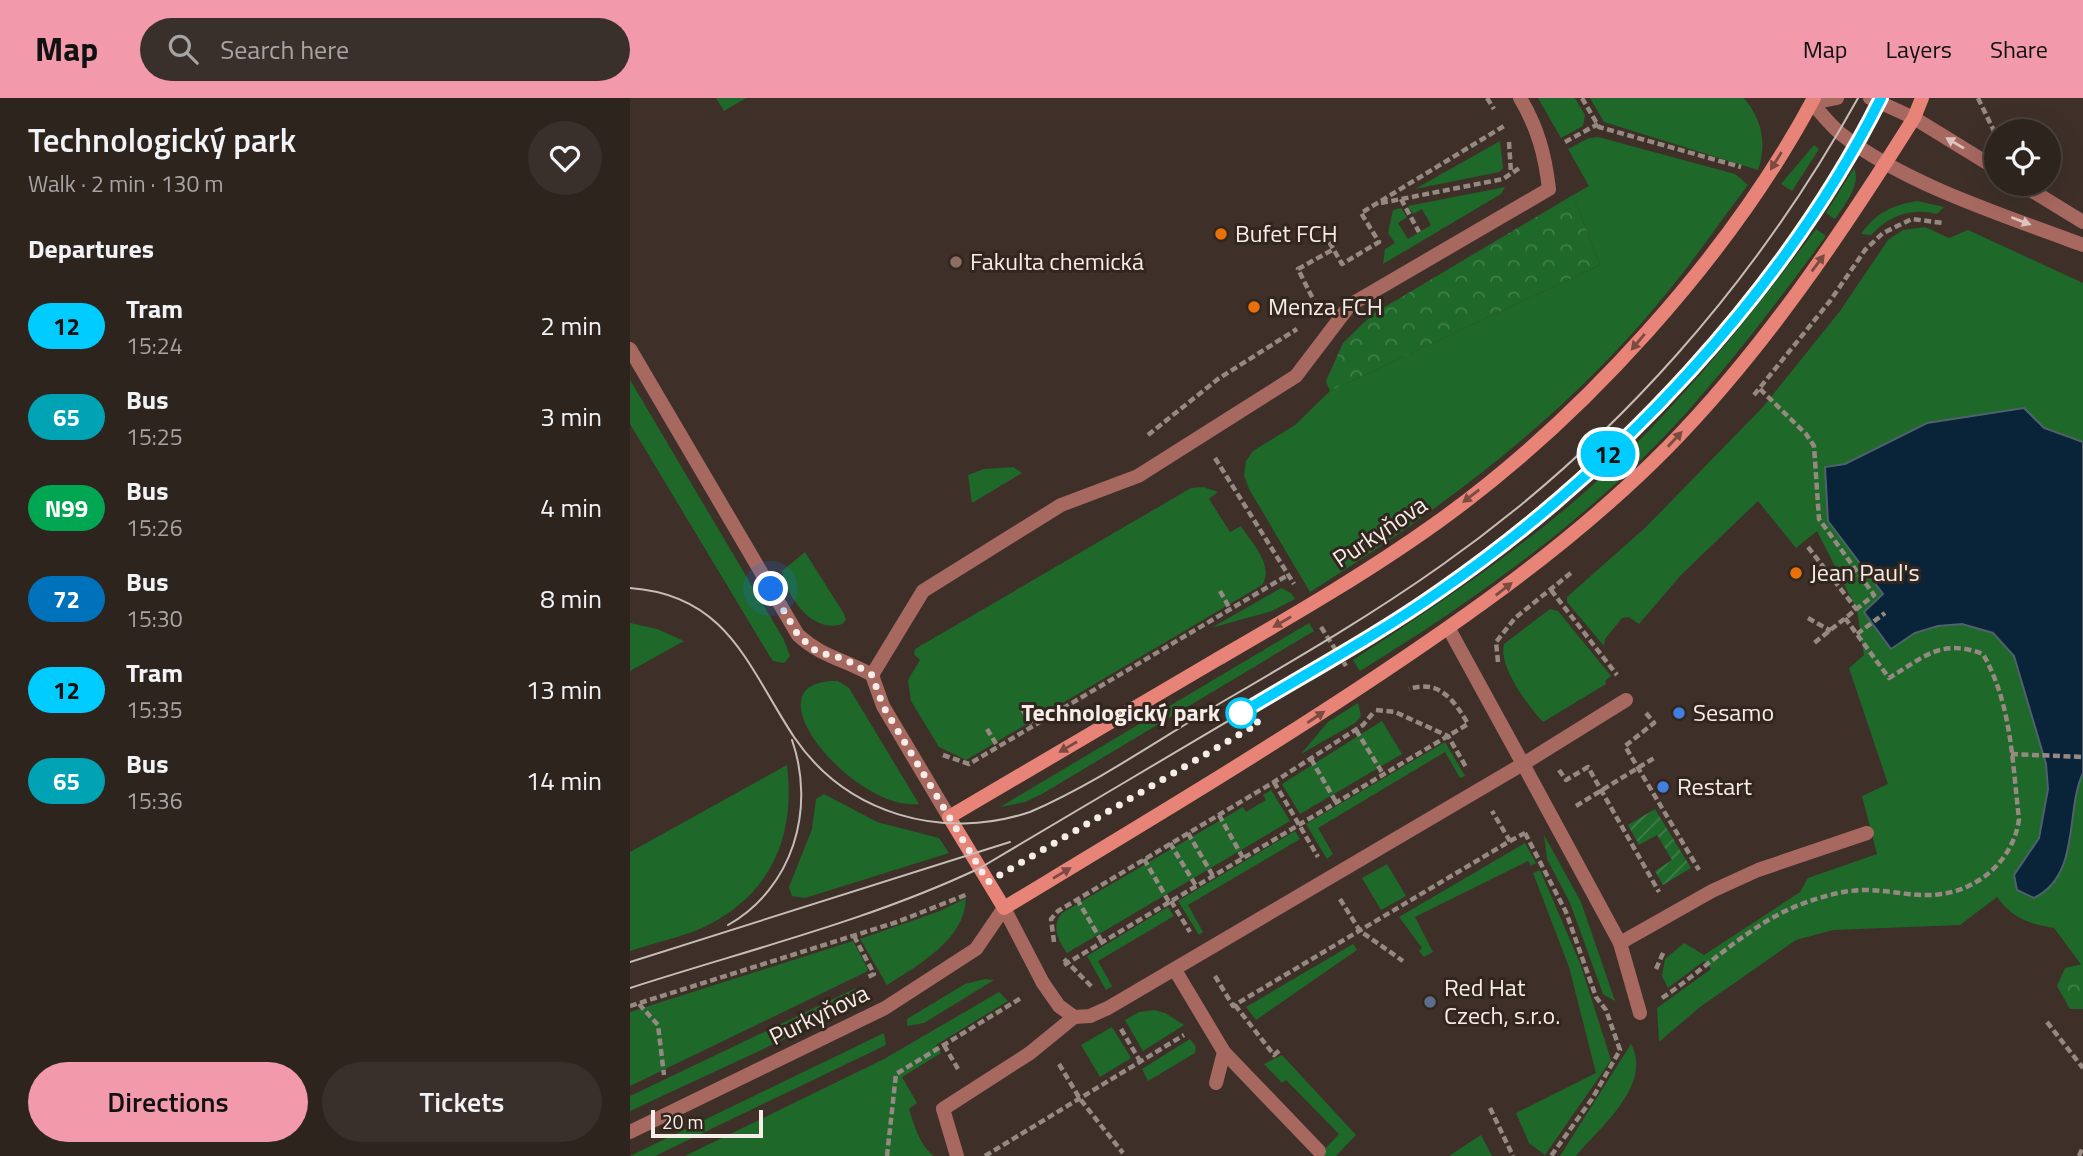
<!DOCTYPE html>
<meta charset="utf-8">
<style>
:root{--surface:#2e241e;--page:#3a302b;--text:#f1f3f6;--muted:#a7a4a4;--line:#49413c;--accent:#f29aac}
body{margin:0;font-family:"Titillium Web",sans-serif;background:var(--page);color:var(--text);height:100vh;display:flex;flex-direction:column;font-size:26px;white-space:nowrap}
*{box-sizing:border-box;margin:0}
p{font-size:23px;color:var(--muted)}
.icon{flex:none;width:38px;height:38px;fill:none;stroke:currentColor;stroke-width:2;stroke-linecap:round;stroke-linejoin:round}
.map{position:relative;flex:1;overflow:hidden}
.drawer{display:flex;flex-direction:column;background:var(--surface);width:630px}
.drawer>*{flex:none}
.badge{padding:0 14px;border-radius:23px;font-size:24px;line-height:46px}
.tools{position:absolute;left:1354px;top:21px;display:grid;gap:14px}
.tools a{display:grid;place-items:center;width:77px;height:77px;border-radius:50%;background:var(--surface);box-shadow:0 7px 28px #0002,0 0 0 2px var(--line);font-size:35px}
.scale{position:absolute;left:21px;bottom:18px;width:112px;box-sizing:border-box;padding-left:7px;border:4px solid #f6ede8;border-top:0;font-size:19px;line-height:24px;white-space:nowrap;color:#f6ede8;-webkit-text-stroke:5px #33261e;paint-order:stroke}
.you{position:absolute;width:35px;height:35px;margin:-18px;border:5px solid #fff;border-radius:50%;background:#1a73e8;box-shadow:0 0 0 10px #1a73e833}
.map>.badge{position:absolute;translate:-50% -50%;box-shadow:0 0 0 4px #fff}
h2{padding:0 28px;font-size:26px;line-height:63px}
.round{display:grid;place-items:center;flex:none;width:74px;height:74px;border-radius:37px;background:var(--page)}
.summary{display:flex;align-items:center;justify-content:space-between;height:119px;padding:0 28px}
h1{font-size:33px;font-weight:600;line-height:52px}
.primary-button{display:flex;gap:14px;margin-top:auto;padding:14px 28px}
.primary-button a{flex:1;height:80px;border-radius:42px;background:var(--accent);color:#111;font-size:28px;font-weight:600;line-height:80px;text-align:center}
.primary-button a+a{background:var(--page);color:var(--text)}
ul{padding:0;list-style:none}
li{display:flex;align-items:center;gap:21px;height:91px;padding:0 28px}
li div{flex:1}
li b{display:block;font-size:26px}
li em{font-style:normal}
li .badge{min-width:77px;font-weight:700;text-align:center}
header{display:flex;align-items:center;gap:42px;box-sizing:border-box;height:98px;padding:0 35px;background:var(--accent);color:#111}
header strong{font-size:33px}
nav{display:flex;gap:38px;margin-inline-start:auto;font-size:24px}
.search{width:490px;height:63px;background:var(--page);display:flex;align-items:center;gap:18px;box-sizing:border-box;padding:0 24px;border-radius:38px;color:var(--muted);font-size:26px}
main{display:flex;flex:1;min-height:0}
.map>svg:first-child{display:block}
</style>
<header>
<strong>Map</strong>
<div class="search"><svg class="icon" aria-label="search" viewBox="0 0 24 24"><circle cx="10" cy="10" r="6"/><path d="M15 15l6 6"/></svg>Search here</div>
<nav><a>Map</a><a>Layers</a><a>Share</a></nav>
</header>
<main>
<section class="drawer">
<div class="summary"><div><h1>Technologický park</h1><p>Walk · 2 min · 130 m</p></div><a class="round"><svg class="icon" aria-label="heart" viewBox="0 0 24 24"><path d="M12 20l-8-8c-3-5 5-10 8-4 3-6 11-1 8 4z"/></svg></a></div>
<h2>Departures</h2>
<ul>
<li><span class="badge" style="background:#0cf;color:#111">12</span><div><b>Tram</b><p>15:24</p></div><em>2 min</em></li>
<li><span class="badge" style="background:#00a3b4;color:#fff">65</span><div><b>Bus</b><p>15:25</p></div><em>3 min</em></li>
<li><span class="badge" style="background:#00a651;color:#fff">N99</span><div><b>Bus</b><p>15:26</p></div><em>4 min</em></li>
<li><span class="badge" style="background:#0072bc;color:#fff">72</span><div><b>Bus</b><p>15:30</p></div><em>8 min</em></li>
<li><span class="badge" style="background:#0cf;color:#111">12</span><div><b>Tram</b><p>15:35</p></div><em>13 min</em></li>
<li><span class="badge" style="background:#00a3b4;color:#fff">65</span><div><b>Bus</b><p>15:36</p></div><em>14 min</em></li>
</ul>
<div class="primary-button"><a>Directions</a><a>Tickets</a></div>
</section>
<div class="map">
<svg width="1453" height="1058" viewBox="0 0 1453 1058">
<defs>
<pattern id="forest-crowns" width="20" height="18" patternUnits="userSpaceOnUse" patternTransform="scale(1.75)"><rect width="20" height="18" fill="#1e6829"/><path d="M2 6a3 3 0 1 1 6 0M12 15a3 3 0 1 1 6 0" fill="none" stroke="#3f7e48"/></pattern>
<pattern id="garden-furrows" width="10" height="10" patternUnits="userSpaceOnUse" patternTransform="scale(1.75)"><rect width="10" height="10" fill="#1e6829"/><path d="M-1 1l2-2M0 10L10 0M9 11l2-2" fill="none" stroke="#3f7e48"/></pattern>
</defs>
<rect width="100%" height="100%" fill="#3e3028"/>
<g fill="#1e6829">
<path d="M86,0H116L94,13Z"/>
<path d="M908,0H945L955,17L953,28L931,40Z"/>
<path d="M960,0H1114C1132,22 1137,45 1128,72L974,24Z"/>
<path d="M968,39L1105,76L1118,87C1089,125 1062,165 1031,202C934,320 809,413 680,494L619,391L614,377L616,363L623,353L665,327L700,293L970,167L943,97L959,88L938,51L959,40Z"/>
<path d="M870,43L873,70L869,74L785,91Z"/>
<path d="M1184,47L1189,51L1162,93L1151,86Z"/>
<path d="M1224,70C1232,85 1214,108 1205,121L1196,115Z"/>
<path d="M875,89L871,96L753,166L755,151L765,145L758,135L763,112L771,110L777,119L768,125L778,141L801,127L792,111L783,116L778,108Z"/>
<path d="M1287,103L1314,109L1307,116C1281,109 1258,118 1241,137L1231,136C1246,115 1262,107 1287,103Z"/>
<path d="M1295,129L1319,140L1338,132L1453,185V869L1424,830C1399,826 1382,820 1367,799L1330,827L1203,832L1166,842L1070,909L1029,944L1027,910L1081,871L1074,863L1038,890L1032,878L1035,861L1054,845L1074,857L1170,794L1178,780L1247,756L1232,698L1258,686L1219,570L1234,557L1227,512L1187,433L1166,450L1128,403L1051,477L1009,526L999,519L992,520L975,541L974,548L937,504V499L1016,429L1133,309L1210,213L1258,142L1273,132Z"/>
<path d="M1186,131L1196,138C1152,198 1107,257 1058,313C964,417 849,500 730,573L723,562C803,510 883,457 955,394C1043,316 1116,224 1186,131Z"/>
<path d="M0,282L154,542L160,558L154,565L143,563L139,557L0,326Z"/>
<path d="M383,369L392,375L342,405L338,377L354,371Z"/>
<path d="M573,389L588,394L579,401L600,434L611,428C621,444 645,468 632,487L336,662L309,649L281,603L278,582L290,562L284,556L285,551L561,390Z"/>
<path d="M175,454L214,516L216,522L212,526C182,536 157,499 152,473Z"/>
<path d="M651,490L661,495L665,501L642,513L581,530Z"/>
<path d="M920,511L928,513L981,578L975,583L976,586L913,624C898,608 868,568 874,546Z"/>
<path d="M0,525L27,531L54,543L0,573Z"/>
<path d="M679,525L684,533L412,696L395,704L370,709Z"/>
<path d="M208,583L219,590L289,706C224,714 112,581 208,583Z"/>
<path d="M728,605L731,618L725,625L671,656L698,624Z"/>
<path d="M752,623L772,656L670,716L652,686Z"/>
<path d="M815,644L835,678L830,680L815,654L688,730L703,756L697,761L676,726Z"/>
<path d="M157,667C166,740 140,798 72,830C49,840 23,845 0,853V754Z"/>
<path d="M641,692L660,723L437,855C428,843 421,828 432,815L613,709L616,714L636,702L633,697Z"/>
<path d="M194,696L247,724L309,740L319,755L175,800L162,798L159,789L182,731L186,701Z"/>
<path d="M665,733L670,741L558,807L573,834L569,837L548,803Z"/>
<path d="M914,737L951,804L985,903L973,896L940,805L917,761Z"/>
<path d="M895,745L906,765L901,768L898,763L785,819L803,854L794,859L789,853L792,850L769,819Z"/>
<path d="M757,766L776,798L751,812L732,780Z"/>
<path d="M910,772L950,865L981,962L915,1057L899,1045L886,1015L966,975L939,869L903,775Z"/>
<path d="M336,800C335,842 288,867 257,887L230,841L310,813Z"/>
<path d="M538,809L544,818L468,863L482,888L476,892L457,858Z"/>
<path d="M223,843L238,871L236,874L0,988V914Z"/>
<path d="M723,846L727,852L626,922L616,909Z"/>
<path d="M355,881L364,882L294,925L277,928V921L335,886Z"/>
<path d="M224,891H228L234,899L157,940L0,1013V998Z"/>
<path d="M369,894L378,903L306,947L311,955L272,979L287,1005L279,1011C285,1029 289,1046 304,1058H55L254,961Z"/>
<path d="M524,912L535,915L554,927L513,953L495,922L509,914Z"/>
<path d="M482,929L501,960L470,979L451,947Z"/>
<path d="M254,935L256,947L25,1058H0Z"/>
<path d="M560,941L566,949L565,955L518,983L512,971Z"/>
<path d="M1001,946C1023,987 970,1029 946,1058H930Z"/>
<path d="M652,957L726,1037L706,1058H688L709,1036L656,982L652,985L634,966Z"/>
<path d="M851,1037L862,1058H819Z"/>
</g>
<g fill="url(#forest-crowns)">
<path d="M943,97L970,167L700,293L696,283L713,245L743,216Z"/>
<path d="M1453,866V911H1440L1427,888L1435,870Z"/>
</g>
<path fill="url(#garden-furrows)" d="M1025,711L1061,770L1033,787L1025,773L1042,762L1027,737L1009,747L998,727Z"/>
<path fill="#092338" stroke="#50606d" stroke-width="2" d="M1394,310L1414,330L1453,344V675C1435,713 1451,777 1404,800L1387,792L1384,777L1409,740L1418,691L1416,666L1384,558L1363,535L1332,526L1308,528L1285,535L1261,551L1234,514L1253,496L1198,423L1195,369L1215,366L1297,325Z"/>
<g fill="none" stroke-linecap="round" stroke-linejoin="round">
<g stroke="#958982" stroke-width="4.5" stroke-dasharray="7 3.5" stroke-linecap="butt">
<path d="M857,0L864,11"/>
<path d="M952,0L969,29L1111,69"/>
<path d="M1348,0L1364,33L1362,37"/>
<path d="M879,44L881,75"/>
<path d="M935,44L968,26"/>
<path d="M771,101L789,134"/>
<path d="M751,105L873,81L891,69"/>
<path d="M694,135L712,166L749,144L731,115L874,28"/>
<path d="M684,209L685,205L668,171L704,151"/>
<path d="M1130,291L1176,336L1184,348L1189,421L1244,497L1183,546"/>
<path d="M1124,297L1200,203L1235,152L1253,135L1282,121L1313,125"/>
<path d="M518,337L588,281L667,231"/>
<path d="M585,360L664,486"/>
<path d="M1178,449L1227,512"/>
<path d="M921,492L987,577"/>
<path d="M590,493L600,511"/>
<path d="M1178,520L1201,533"/>
<path d="M691,529L716,568"/>
<path d="M1227,536L1255,515"/>
<path d="M868,564L866,544L885,520L942,474"/>
<path d="M392,611L403,628"/>
<path d="M746,612L765,614L818,638L836,669"/>
<path d="M1016,615L1024,625L995,648L1069,772"/>
<path d="M357,631L368,649"/>
<path d="M726,632L753,676"/>
<path d="M1381,656L1453,659"/>
<path d="M313,657L339,666L658,477"/>
<path d="M681,661L706,704"/>
<path d="M929,672L936,682L958,669L1029,794"/>
<path d="M644,684L688,759"/>
<path d="M946,708L1024,660"/>
<path d="M589,717L613,760"/>
<path d="M558,735L583,778"/>
<path d="M895,735L936,814L966,899L976,912L990,952L962,1001L921,1058"/>
<path d="M880,743L895,735"/>
<path d="M540,745L566,788"/>
<path d="M514,761L539,804"/>
<path d="M447,801L472,844"/>
<path d="M710,801L730,833L773,863"/>
<path d="M541,803L560,834"/>
<path d="M224,838L244,876L238,879"/>
<path d="M424,844L421,821L428,813L644,684L733,627L743,615"/>
<path d="M434,861L462,889"/>
<path d="M434,867L838,626C824,602 809,581 779,591"/>
<path d="M1026,871L1034,853"/>
<path d="M585,878L603,908L880,743L862,713"/>
<path d="M1032,900C1077,870 1118,827 1169,807C1190,799 1213,792 1236,792C1261,792 1286,800 1311,796C1351,791 1384,760 1389,721C1382,663 1382,607 1353,556C1311,540 1294,559 1259,580L1215,520"/>
<path d="M9,906L28,927L34,977"/>
<path d="M605,907L644,957L650,952"/>
<path d="M0,908L267,824L338,796"/>
<path d="M1417,924L1453,970"/>
<path d="M491,931L510,963"/>
<path d="M314,947L328,971"/>
<path d="M429,966L450,1001L493,1055"/>
<path d="M860,1010L883,1058"/>
<path d="M257,1058L266,976L391,900"/>
<path d="M355,1058L554,937"/>
<path d="M1449,1058L1453,1049"/>
</g>
<g stroke="#a76860" stroke-width="14">
<path d="M0,251L168,537C192,559 214,561 242,577L253,608L319,719"/>
<path d="M242,577L293,493L431,407L508,378L666,278L720,207L919,91C915,57 908,30 890,0"/>
<path d="M996,602L893,666L990,845L1082,793L1128,772L1237,735"/>
<path d="M990,845L1010,915"/>
<path d="M545,872L594,954L689,1053"/>
<path d="M413,885L429,908L444,919"/>
<path d="M586,985L594,954"/>
<path d="M327,1058L313,1011L400,955L444,919L460,918L478,910L893,666L819,531"/>
</g>
<g stroke="#a76860" stroke-width="14">
<path d="M1240,0L1284,20L1367,71"/>
<path d="M1182,5C1191,15 1200,27 1211,36C1276,87 1376,118 1453,147"/>
<path d="M1182,5L1207,0"/>
<path d="M1391,86L1453,124"/>
<path d="M0,1034L255,910L346,851L374,810L413,885"/>
</g>
<path stroke="#e88378" stroke-width="14" d="M1184,0C1100,158 951,322 805,426C735,476 660,519 586,562C497,615 408,667 319,719L374,810C493,738 612,667 729,590C838,518 945,443 1038,349C1134,251 1211,136 1284,20L1292,0"/>
<g stroke="#c7bcb7" stroke-width="2">
<path d="M0,490C98,497 118,569 164,639C217,717 313,743 400,714C469,684 534,638 599,600C671,558 743,516 812,467C985,345 1126,184 1228,0"/>
<path d="M98,827C163,790 186,711 162,642"/>
<path d="M0,864L380,744"/>
<path d="M0,890C117,852 238,823 350,770C449,711 548,653 647,594C702,561 759,529 812,492C991,366 1151,197 1251,0"/>
</g>
</g>
<defs><path id="oneway-solid" d="M-6-.8H1V-3.2L6.5 0L1 3.2V.8H-6Z" transform="scale(1.75)"/></defs>
<g fill="#dec5bf">
<use href="#oneway-solid" transform="translate(1325 45) rotate(-149)"/>
<use href="#oneway-solid" transform="translate(1391 123) rotate(21)"/>
</g>
<g fill="#7b4b42">
<use href="#oneway-solid" transform="translate(1146 63) rotate(122)"/>
<use href="#oneway-solid" transform="translate(1188 165) rotate(-53)"/>
<use href="#oneway-solid" transform="translate(1008 244) rotate(130)"/>
<use href="#oneway-solid" transform="translate(1045 341) rotate(-47)"/>
<use href="#oneway-solid" transform="translate(841 398) rotate(142)"/>
<use href="#oneway-solid" transform="translate(874 491) rotate(-38)"/>
<use href="#oneway-solid" transform="translate(652 524) rotate(150)"/>
<use href="#oneway-solid" transform="translate(686 619) rotate(-34)"/>
<use href="#oneway-solid" transform="translate(438 649) rotate(150)"/>
<use href="#oneway-solid" transform="translate(432 775) rotate(-31)"/>
</g>
<g fill="none" stroke-linecap="round" stroke-linejoin="round">
<defs>
<path id="line" d="M611,615C677,575 746,538 810,493C985,372 1155,192 1251,0"/>
</defs>
<use href="#line" stroke="#fff" stroke-width="16"/>
<use href="#line" stroke="#0cf" stroke-width="10"/>
<path stroke="#f6ede8" stroke-width="7" stroke-dasharray="0 12.6" d="M141,491L168,537L187,554L215,561L242,577L253,608L358,784L629,625L611,615"/>
</g>
<g fill="#e8710a" stroke="#33261e" stroke-width="2.5">
<circle cx="591" cy="136" r="7"/>
<circle cx="624" cy="209" r="7"/>
<circle cx="1166" cy="475" r="7"/>
</g>
<circle fill="#8d6e63" stroke="#33261e" stroke-width="2.5" cx="326" cy="164" r="7"/>
<circle fill="#fff" stroke="#0cf" stroke-width="3.5" cx="611" cy="615" r="14"/>
<g fill="#3f7fe0" stroke="#33261e" stroke-width="2.5">
<circle cx="1049" cy="615" r="7"/>
<circle cx="1033" cy="689" r="7"/>
</g>
<circle fill="#5c6f8a" stroke="#33261e" stroke-width="2.5" cx="800" cy="904" r="7"/>
<g text-anchor="middle" stroke-width="6" stroke-linejoin="round" paint-order="stroke">
<g font-size="24" fill="#f6ede8" stroke="#33261e" text-anchor="start">
<text x="605" y="144">Bufet FCH</text>
<text x="340" y="172">Fakulta chemická</text>
<text x="638" y="217">Menza FCH</text>
<text x="1180" y="483">Jean Paul's</text>
<text x="1063" y="623">Sesamo</text>
<text x="1047" y="697">Restart</text>
<text x="814" y="898">Red Hat<tspan x="814" dy="28">Czech, s.r.o.</tspan></text>
</g>
<g font-size="24" fill="#f6ede8" stroke="#33261e">
<text transform="translate(750 434) rotate(-34)" y="8">Purkyňova</text>
<text transform="translate(189 917) rotate(-26)" y="8">Purkyňova</text>
</g>
<g font-size="24" font-weight="bold" fill="#f6ede8" stroke="#33261e" text-anchor="end">
<text x="590" y="623">Technologický park</text>
</g>
</g>
</svg>
<div class="tools">
<a><svg class="icon" aria-label="locate" viewBox="0 0 24 24"><circle cx="12" cy="12" r="6"/><path d="M12 2v4M12 18v4M2 12h4M18 12h4"/></svg></a>
</div>
<div class="scale">20 m</div>
<div class="you" style="left:141px;top:491px"></div>
<b class="badge" style="left:978px;top:356px;background:#0cf;color:#111">12</b>
</div>
</main>
